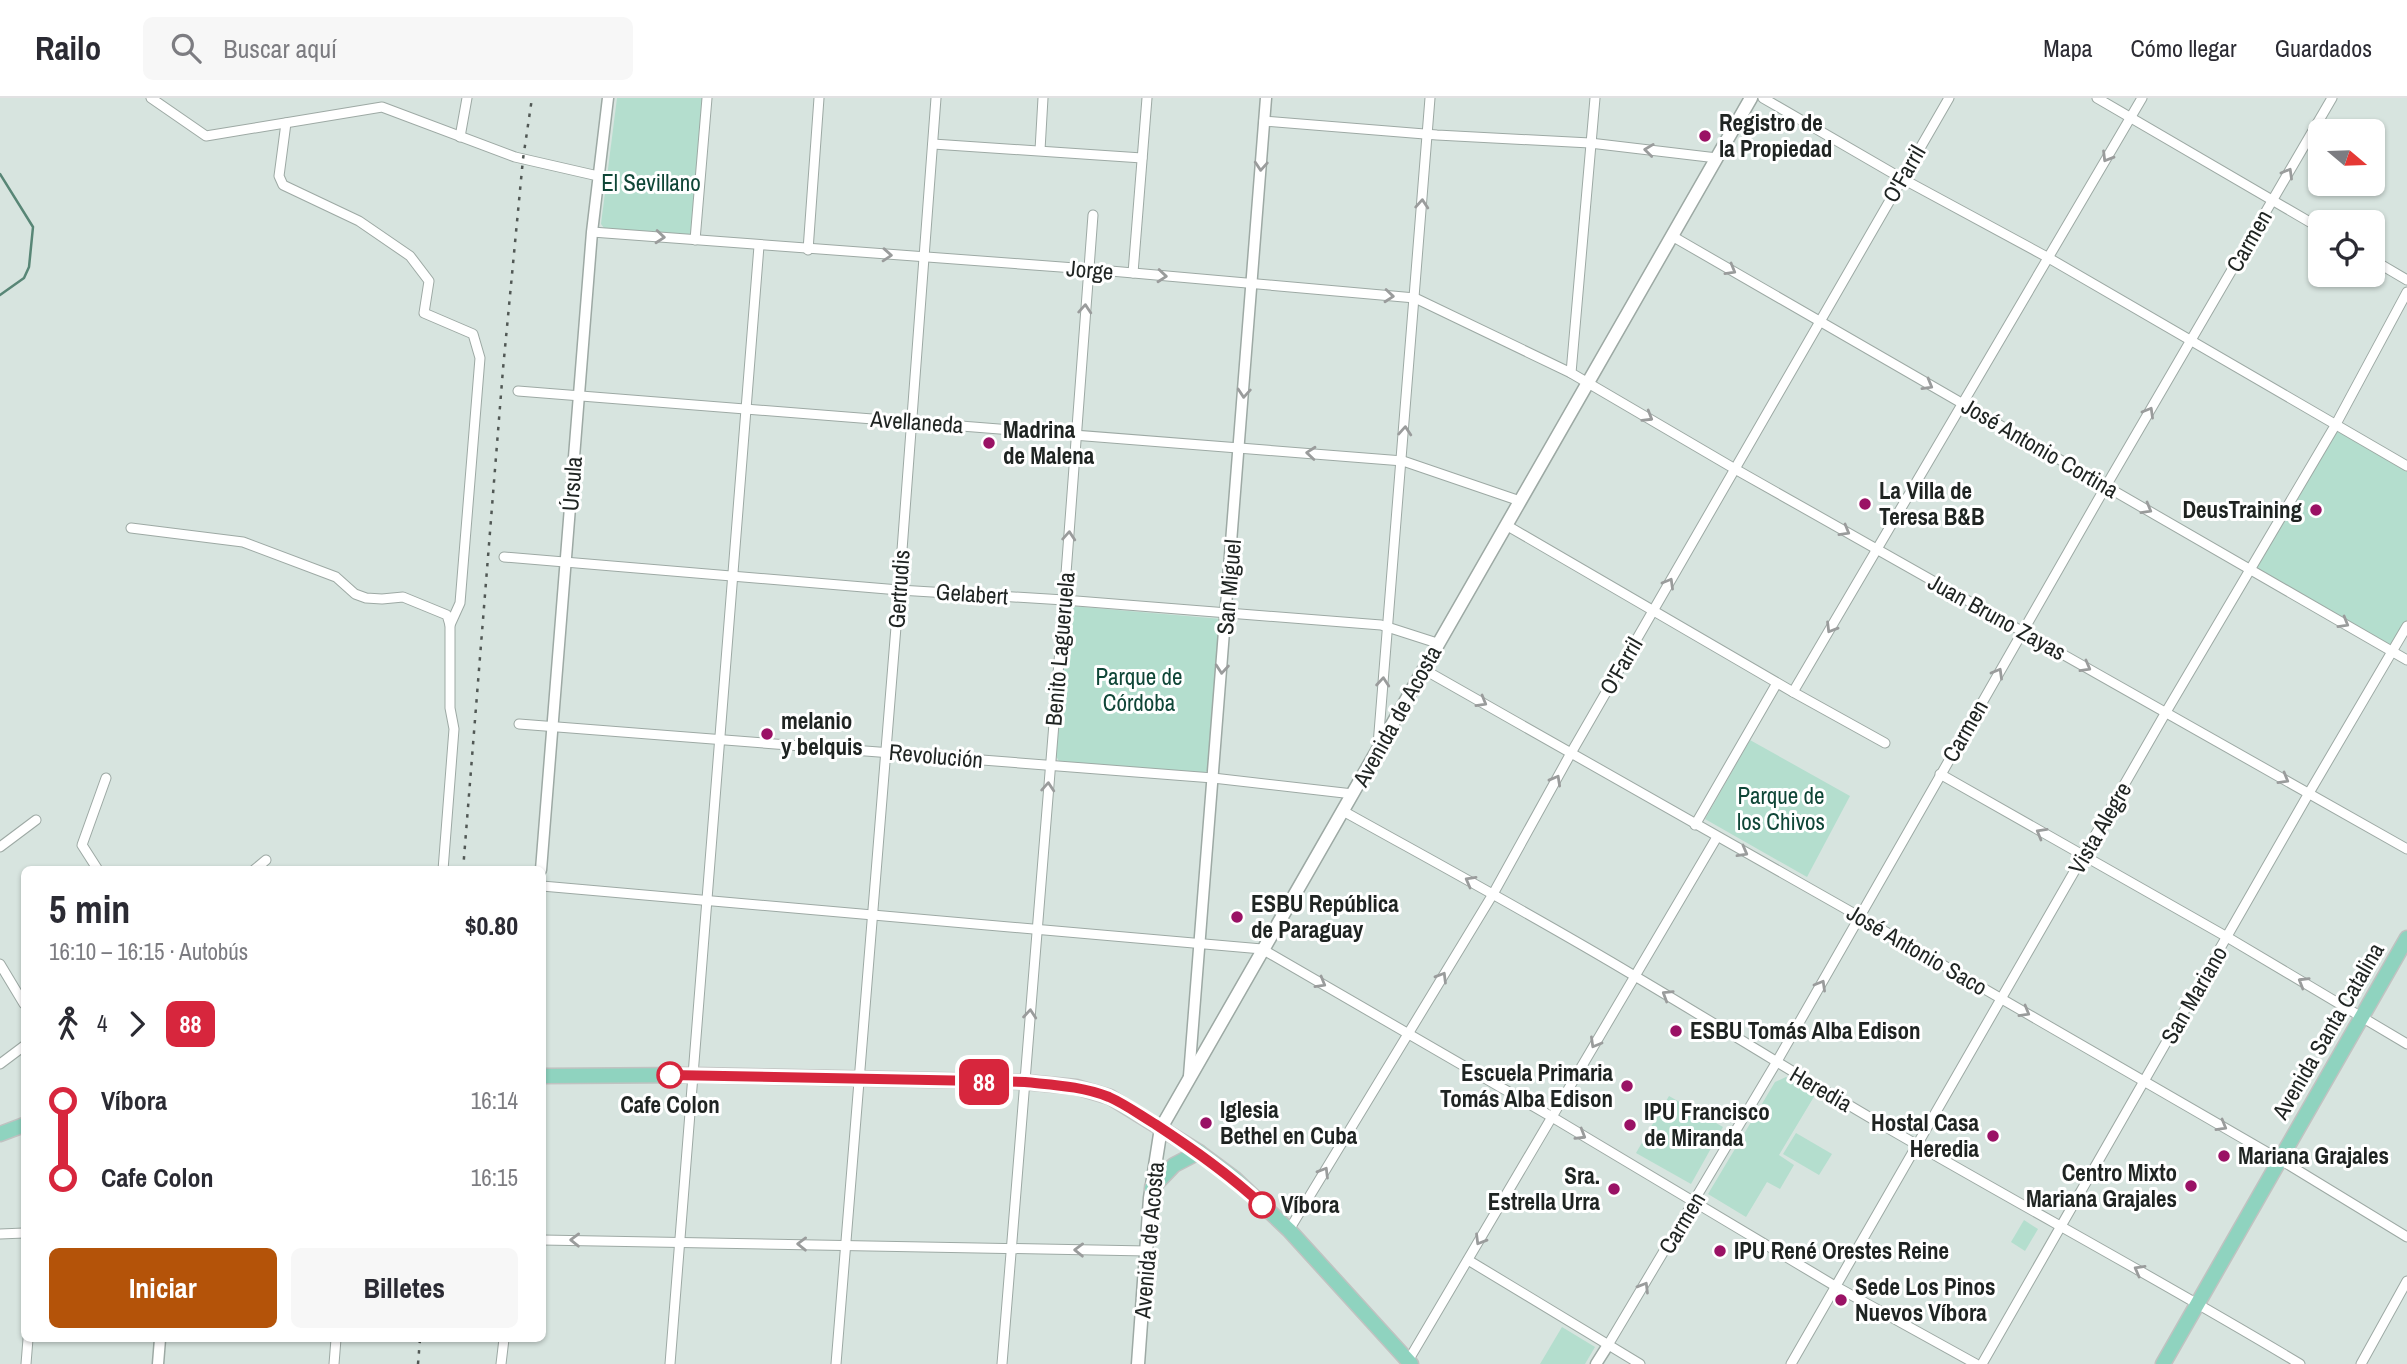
<!DOCTYPE html>
<html lang="es">
<meta charset="utf-8">
<style>
:root{--surface:#fff;--page:#f7f7f7;--text:#2b2b33;--muted:#7c7c81;--line:#e1e1e2;--accent:#b45309}
body{margin:0;font-family:"Archivo Narrow",sans-serif;background:var(--page);color:var(--text);height:100vh;display:flex;flex-direction:column;font-size:26px;white-space:nowrap}
*{box-sizing:border-box;margin:0}
p{font-size:23px;color:var(--muted)}
.icon{flex:none;width:38px;height:38px;fill:none;stroke:currentColor;stroke-width:2;stroke-linecap:round;stroke-linejoin:round}
.map{position:relative;flex:1;overflow:hidden}
.sheet{position:absolute;left:21px;top:768px;width:525px;height:476px;display:flex;flex-direction:column;background:var(--surface);border-radius:10px;box-shadow:0 2px 5px #0004}
.sheet>*{flex:none}
.badge{padding:0 14px;border-radius:10px;font-size:24px;line-height:46px}
.needle{width:46px;rotate:109deg}
.fabs{position:absolute;left:2308px;top:21px;display:grid;gap:14px}
.fabs a{display:grid;place-items:center;width:77px;height:77px;border-radius:10px;background:var(--surface);box-shadow:0 2px 5px #0004;font-size:35px}
.map>.badge{position:absolute;translate:-50% -50%;box-shadow:0 0 0 4px #fff}
.legs{display:flex;align-items:center;gap:10px;height:77px;padding:0 28px;font-size:23px}
.legs p{margin-inline-start:auto}
.headline{display:flex;align-items:center;justify-content:space-between;height:119px;padding:0 28px}
h1{font-size:38px;font-weight:700;line-height:52px}
.action{display:flex;gap:14px;margin-top:auto;padding:14px 28px}
.action a{flex:1;height:80px;border-radius:10px;background:var(--accent);color:#fff;font-size:28px;font-weight:700;line-height:80px;text-align:center}
.action a+a{background:var(--page);color:var(--text)}
ul{padding:0 28px;list-style:none}
li{display:flex;align-items:center;gap:24px;height:77px;font-size:26px}
li i{display:grid;place-items:center;width:10px;height:100%;margin:0 9px;background:currentColor}
li i::after{content:'';width:18px;height:18px;margin:-9px;border:5px solid;border-radius:50%;background:var(--surface)}
li p{margin-inline-start:auto}
li:first-child i{background:linear-gradient(#0000 50%,currentColor 0)}
li:last-child i{background:linear-gradient(currentColor 50%,#0000 0)}
header{display:flex;align-items:center;gap:42px;box-sizing:border-box;height:98px;padding:0 35px;background:var(--surface);border-bottom:2px solid var(--line)}
header strong{font-size:33px}
nav{display:flex;gap:38px;margin-inline-start:auto;font-size:24px}
.search{width:490px;height:63px;background:var(--page);display:flex;align-items:center;gap:18px;box-sizing:border-box;padding:0 24px;border-radius:10px;color:var(--muted);font-size:26px}
.map>svg:first-child{display:block}
</style>
<header>
<strong>Railo</strong>
<div class="search"><svg class="icon" aria-label="search" viewBox="0 0 24 24"><circle cx="10" cy="10" r="6"/><path d="M15 15l6 6"/></svg>Buscar aquí</div>
<nav><a>Mapa</a><a>Cómo llegar</a><a>Guardados</a></nav>
</header>
<div class="map">
<svg width="2407" height="1266" viewBox="0 0 2407 1266">
<rect width="100%" height="100%" fill="#d7e4df"/>
<g fill="#b4dece">
<path d="M617,0H703L691,137L604,130L601,126Z"/>
<path d="M2336,326L2407,368V528L2392,554L2251,471Z"/>
<path d="M1071,508L1222,521L1209,671L1203,676L1059,663L1056,658L1067,513Z"/>
<path d="M1750,642L1850,698L1807,779L1705,721Z"/>
<path d="M1786,979L1815,997L1779,1057L1794,1067L1780,1091L1767,1084L1746,1119L1708,1096L1775,984Z"/>
<path d="M1669,998L1723,1029L1691,1086L1636,1055Z"/>
<path d="M1796,1035L1832,1056L1819,1077L1783,1056Z"/>
<path d="M2024,1122L2038,1131L2025,1153L2011,1144Z"/>
<path d="M1562,1229L1595,1249L1585,1266H1540Z"/>
</g>
<g fill="none" stroke-linecap="round" stroke-linejoin="round">
<path stroke="#588676" stroke-width="2.5" d="M0,76L33,129L29,169L24,180L0,197"/>
<defs>
<g id="minor">
<path d="M151,0L206,38L382,9L515,59L598,78"/>
<path d="M1595,0L1571,275L1735,371L2407,751"/>
<path d="M1763,0L1901,80L2047,159L2407,368"/>
<path d="M2097,0L2320,130"/>
<path d="M1264,23L1437,37L1590,45L1717,60"/>
<path d="M286,25L279,78L283,87L359,123L410,158L429,183L424,215L473,236L480,260L460,505L450,527V610L454,631L443,772"/>
<path d="M460,39L467,0"/>
<path d="M933,46L1142,60"/>
<path d="M1040,52L1043,0"/>
<path d="M592,134L1088,171L1415,200L1571,275"/>
<path d="M1672,138L2407,562"/>
<path d="M695,142L707,0"/>
<path d="M808,152L819,0"/>
<path d="M2373,162L2407,182"/>
<path d="M1133,175L1147,0"/>
<path d="M518,293L1403,363L1520,403"/>
<path d="M1506,427L1793,594L1885,645"/>
<path d="M131,430L243,444L336,479L355,496L366,500L382,501L403,499L447,517L450,527"/>
<path d="M504,459L899,492L1064,502L1381,527L1437,545"/>
<path d="M1423,571L1860,819L2289,1067L2407,1139"/>
<path d="M1793,594L2142,0"/>
<path d="M519,626L1213,680L1353,696"/>
<path d="M1378,647L1430,0"/>
<path d="M1940,676L2227,839L2407,946"/>
<path d="M1343,713C1440,767 1538,820 1633,877C1716,926 1797,977 1881,1026C2020,1107 2162,1183 2300,1266"/>
<path d="M1695,727L1777,585"/>
<path d="M0,749L36,722"/>
<path d="M98,772L82,747L106,680"/>
<path d="M254,772L266,762"/>
<path d="M542,788L1262,851L1552,1019L1835,1188L1976,1266"/>
<path d="M0,866L24,906"/>
<path d="M0,966L24,948"/>
<path d="M1289,1132L1493,796L1571,655L1949,0"/>
<path d="M0,1136L24,1135"/>
<path d="M542,1142L1147,1153"/>
<path d="M1468,1162L1640,1266"/>
<path d="M1608,1247L1776,965L2106,388L2332,0"/>
<path d="M1408,1263L1717,739"/>
<path d="M26,1266L28,1241"/>
<path d="M334,1266L336,1241"/>
<path d="M501,1266L504,1241"/>
<path d="M670,1266L759,148"/>
<path d="M836,1266L899,492L936,0"/>
<path d="M1002,1266L1064,502L1093,117"/>
<path d="M1791,1266L2166,614L2336,326L2407,194"/>
<path d="M1982,1266L2309,695L2407,528"/>
<path d="M2361,1266L2407,1183"/>
</g>
<g id="tertiary">
<path d="M541,772L592,134L608,0"/>
<path d="M1189,978L1266,0"/>
<path d="M158,1266L160,1241"/>
<path d="M1596,1266L1608,1247"/>
</g>
<path id="secondary" d="M1138,1266L1150,1100L1161,1030L1751,0"/>
<g id="primary">
<path d="M542,978L694,977L1025,984L1076,989L1110,999L1199,1054L1234,1080L1289,1132L1411,1266"/>
<path d="M0,1036L24,1027"/>
<path d="M1152,1090L1174,1067L1199,1054"/>
<path d="M2163,1266L2407,840"/>
</g>
</defs>
<use href="#minor" stroke="#9da9a4" stroke-width="11"/>
<use href="#tertiary" stroke="#9da9a4" stroke-width="13"/>
<use href="#secondary" stroke="#9da9a4" stroke-width="15"/>
<use href="#primary" stroke="#c0c2c1" stroke-width="17"/>
<use href="#minor" stroke="#fff" stroke-width="9"/>
<use href="#tertiary" stroke="#fff" stroke-width="10"/>
<use href="#secondary" stroke="#fff" stroke-width="12"/>
<use href="#primary" stroke="#8fd3bf" stroke-width="14"/>
<g stroke="#515855" stroke-width="2.5" stroke-dasharray="3.5 7" stroke-linecap="butt">
<path d="M463,772L503,271L523,61L532,0"/>
<path d="M418,1266L420,1241"/>
</g>
</g>
<defs><path id="oneway-chevron" d="M-2-3.5L2.5 0L-2 3.5" fill="none" stroke-width="1.6" stroke-linecap="round" stroke-linejoin="round" transform="scale(1.75)"/></defs>
<g stroke="#9a9c9c">
<use href="#oneway-chevron" transform="translate(1649 52) rotate(-173)"/>
<use href="#oneway-chevron" transform="translate(2107 59) rotate(121)"/>
<use href="#oneway-chevron" transform="translate(1261 68) rotate(94)"/>
<use href="#oneway-chevron" transform="translate(2288 75) rotate(-60)"/>
<use href="#oneway-chevron" transform="translate(1422 106) rotate(-86)"/>
<use href="#oneway-chevron" transform="translate(660 139) rotate(5)"/>
<use href="#oneway-chevron" transform="translate(887 157) rotate(4)"/>
<use href="#oneway-chevron" transform="translate(1731 172) rotate(30)"/>
<use href="#oneway-chevron" transform="translate(1162 178) rotate(5)"/>
<use href="#oneway-chevron" transform="translate(1389 198) rotate(5)"/>
<use href="#oneway-chevron" transform="translate(1085 211) rotate(-86)"/>
<use href="#oneway-chevron" transform="translate(1928 287) rotate(30)"/>
<use href="#oneway-chevron" transform="translate(1244 295) rotate(94)"/>
<use href="#oneway-chevron" transform="translate(2149 314) rotate(-60)"/>
<use href="#oneway-chevron" transform="translate(1648 319) rotate(31)"/>
<use href="#oneway-chevron" transform="translate(1405 333) rotate(-86)"/>
<use href="#oneway-chevron" transform="translate(1311 355) rotate(-175)"/>
<use href="#oneway-chevron" transform="translate(2147 411) rotate(30)"/>
<use href="#oneway-chevron" transform="translate(1845 433) rotate(30)"/>
<use href="#oneway-chevron" transform="translate(1069 438) rotate(-86)"/>
<use href="#oneway-chevron" transform="translate(1669 485) rotate(-60)"/>
<use href="#oneway-chevron" transform="translate(2344 525) rotate(30)"/>
<use href="#oneway-chevron" transform="translate(1831 530) rotate(121)"/>
<use href="#oneway-chevron" transform="translate(2086 569) rotate(29)"/>
<use href="#oneway-chevron" transform="translate(1222 571) rotate(95)"/>
<use href="#oneway-chevron" transform="translate(1998 575) rotate(-60)"/>
<use href="#oneway-chevron" transform="translate(1383 584) rotate(-85)"/>
<use href="#oneway-chevron" transform="translate(1482 604) rotate(30)"/>
<use href="#oneway-chevron" transform="translate(2284 681) rotate(30)"/>
<use href="#oneway-chevron" transform="translate(1556 682) rotate(-61)"/>
<use href="#oneway-chevron" transform="translate(1048 689) rotate(-86)"/>
<use href="#oneway-chevron" transform="translate(2041 735) rotate(-150)"/>
<use href="#oneway-chevron" transform="translate(1743 754) rotate(29)"/>
<use href="#oneway-chevron" transform="translate(1470 783) rotate(-151)"/>
<use href="#oneway-chevron" transform="translate(1442 879) rotate(-59)"/>
<use href="#oneway-chevron" transform="translate(2303 884) rotate(-149)"/>
<use href="#oneway-chevron" transform="translate(1321 885) rotate(30)"/>
<use href="#oneway-chevron" transform="translate(1821 887) rotate(-60)"/>
<use href="#oneway-chevron" transform="translate(1667 897) rotate(-148)"/>
<use href="#oneway-chevron" transform="translate(2025 914) rotate(30)"/>
<use href="#oneway-chevron" transform="translate(1030 916) rotate(-85)"/>
<use href="#oneway-chevron" transform="translate(1595 945) rotate(120)"/>
<use href="#oneway-chevron" transform="translate(2222 1028) rotate(30)"/>
<use href="#oneway-chevron" transform="translate(1581 1037) rotate(31)"/>
<use href="#oneway-chevron" transform="translate(1324 1074) rotate(-59)"/>
<use href="#oneway-chevron" transform="translate(575 1142) rotate(-179)"/>
<use href="#oneway-chevron" transform="translate(1480 1142) rotate(121)"/>
<use href="#oneway-chevron" transform="translate(802 1146) rotate(-179)"/>
<use href="#oneway-chevron" transform="translate(1079 1152) rotate(-179)"/>
<use href="#oneway-chevron" transform="translate(2139 1172) rotate(-151)"/>
<use href="#oneway-chevron" transform="translate(1644 1189) rotate(-59)"/>
</g>
<g fill="none" stroke-linecap="round" stroke-linejoin="round">
<defs>
<path id="line-1" d="M670,977L1025,984C1053,987 1082,988 1109,999C1125,1006 1140,1017 1155,1026C1193,1051 1229,1076 1262,1107"/>
</defs>
<use href="#line-1" stroke="#fff" stroke-width="16"/>
<use href="#line-1" stroke="#d7263d" stroke-width="10"/>
</g>
<g fill="#9a1265" stroke="#fff" stroke-width="2.5">
<circle cx="1705" cy="38" r="7"/>
<circle cx="989" cy="345" r="7"/>
<circle cx="1865" cy="406" r="7"/>
<circle cx="2316" cy="412" r="7"/>
<circle cx="767" cy="636" r="7"/>
<circle cx="1237" cy="819" r="7"/>
<circle cx="1676" cy="933" r="7"/>
<circle cx="1627" cy="988" r="7"/>
<circle cx="1206" cy="1025" r="7"/>
<circle cx="1630" cy="1027" r="7"/>
<circle cx="1993" cy="1038" r="7"/>
<circle cx="2224" cy="1058" r="7"/>
<circle cx="2191" cy="1088" r="7"/>
<circle cx="1614" cy="1091" r="7"/>
<circle cx="1720" cy="1153" r="7"/>
<circle cx="1841" cy="1202" r="7"/>
</g>
<g fill="#fff" stroke="#d7263d" stroke-width="3.5">
<circle cx="670" cy="977" r="12"/>
<circle cx="1262" cy="1107" r="12"/>
</g>
<g text-anchor="middle" stroke-width="6" stroke-linejoin="round" paint-order="stroke">
<g font-size="23" font-weight="bold" fill="#1f2422" stroke="#fff" text-anchor="start">
<text x="1719" y="33">Registro de<tspan x="1719" dy="26">la Propiedad</tspan></text>
<text x="1003" y="340">Madrina<tspan x="1003" dy="26">de Malena</tspan></text>
<text x="1879" y="401">La Villa de<tspan x="1879" dy="26">Teresa B&amp;B</tspan></text>
<text x="2302" y="420" text-anchor="end">DeusTraining</text>
<text x="781" y="631">melanio<tspan x="781" dy="26">y belquis</tspan></text>
<text x="1251" y="814">ESBU República<tspan x="1251" dy="26">de Paraguay</tspan></text>
<text x="1690" y="941">ESBU Tomás Alba Edison</text>
<text x="1613" y="983" text-anchor="end">Escuela Primaria<tspan x="1613" dy="26">Tomás Alba Edison</tspan></text>
<text x="1220" y="1020">Iglesia<tspan x="1220" dy="26">Bethel en Cuba</tspan></text>
<text x="1644" y="1022">IPU Francisco<tspan x="1644" dy="26">de Miranda</tspan></text>
<text x="1979" y="1033" text-anchor="end">Hostal Casa<tspan x="1979" dy="26">Heredia</tspan></text>
<text x="2238" y="1066">Mariana Grajales</text>
<text x="2177" y="1083" text-anchor="end">Centro Mixto<tspan x="2177" dy="26">Mariana Grajales</tspan></text>
<text x="1600" y="1086" text-anchor="end">Sra.<tspan x="1600" dy="26">Estrella Urra</tspan></text>
<text x="1734" y="1161">IPU René Orestes Reine</text>
<text x="1855" y="1197">Sede Los Pinos<tspan x="1855" dy="26">Nuevos Víbora</tspan></text>
</g>
<g font-size="23" fill="#1f2422" stroke="#fff">
<text transform="translate(1904 76) rotate(-60)" y="8">O'Farril</text>
<text transform="translate(2249 143) rotate(-60)" y="8">Carmen</text>
<text transform="translate(1090 172) rotate(5)" y="8">Jorge</text>
<text transform="translate(917 324) rotate(4)" y="8">Avellaneda</text>
<text transform="translate(2040 350) rotate(30)" y="8">José Antonio Cortina</text>
<text transform="translate(572 386) rotate(-86)" y="8">Úrsula</text>
<text transform="translate(1229 489) rotate(-85)" y="8">San Miguel</text>
<text transform="translate(899 491) rotate(-86)" y="8">Gertrudis</text>
<text transform="translate(972 496) rotate(4)" y="8">Gelabert</text>
<text transform="translate(1997 519) rotate(29)" y="8">Juan Bruno Zayas</text>
<text transform="translate(1060 551) rotate(-85)" y="8">Benito Lagueruela</text>
<text transform="translate(1621 568) rotate(-60)" y="8">O'Farril</text>
<text transform="translate(1397 618) rotate(-61)" y="8">Avenida de Acosta</text>
<text transform="translate(1965 633) rotate(-60)" y="8">Carmen</text>
<text transform="translate(936 658) rotate(5)" y="8">Revolución</text>
<text transform="translate(2100 730) rotate(-60)" y="8">Vista Alegre</text>
<text transform="translate(1917 852) rotate(30)" y="8">José Antonio Saco</text>
<text transform="translate(2194 897) rotate(-60)" y="8">San Mariano</text>
<text transform="translate(2328 933) rotate(-60)" y="8">Avenida Santa Catalina</text>
<text transform="translate(1821 991) rotate(30)" y="8">Heredia</text>
<text transform="translate(1682 1125) rotate(-59)" y="8">Carmen</text>
<text transform="translate(1149 1142) rotate(-85)" y="8">Avenida de Acosta</text>
</g>
<g font-size="23" fill="#0f4637" stroke="#fff">
<text x="651" y="93">El Sevillano</text>
<text x="1139" y="587">Parque de<tspan x="1139" dy="26">Córdoba</tspan></text>
<text x="1781" y="706">Parque de<tspan x="1781" dy="26">los Chivos</tspan></text>
</g>
<g font-size="23" font-weight="bold" fill="#1f2422" stroke="#fff">
<text x="670" y="1015">Cafe Colon</text>
<text x="1281" y="1115" text-anchor="start">Víbora</text>
</g>
</g>
</svg>
<div class="fabs">
<a><svg class="needle" viewBox="-14 -14 28 28"><path d="M0-13l5 13h-10z" fill="#e53935"/><path d="M0 13l5-13h-10z" fill="#7c7c81"/></svg></a>
<a><svg class="icon" aria-label="locate" viewBox="0 0 24 24"><circle cx="12" cy="12" r="6"/><path d="M12 2v4M12 18v4M2 12h4M18 12h4"/></svg></a>
</div>
<b class="badge" style="left:984px;top:984px;background:#d7263d;color:#fff">88</b>
<section class="sheet">
<div class="headline"><div><h1>5 min</h1><p>16:10 – 16:15 · Autobús</p></div><b>$0.80</b></div>
<div class="legs"><svg class="icon" aria-label="walk" viewBox="0 0 24 24"><circle cx="13" cy="4" r="2"/><path d="M13 8l-2 6 4 7M11 14l-3 7M7 12l3-4h3l4 4"/></svg>4<svg class="icon" aria-label="forward" viewBox="0 0 24 24"><path d="M9 5l7 7-7 7"/></svg><b class="badge" style="background:#d7263d;color:#fff">88</b></div>
<ul>
<li><i style="color:#d7263d"></i><b>Víbora</b><p>16:14</p></li>
<li><i style="color:#d7263d"></i><b>Cafe Colon</b><p>16:15</p></li>
</ul>
<div class="action"><a>Iniciar</a><a>Billetes</a></div>
</section>
</div>
